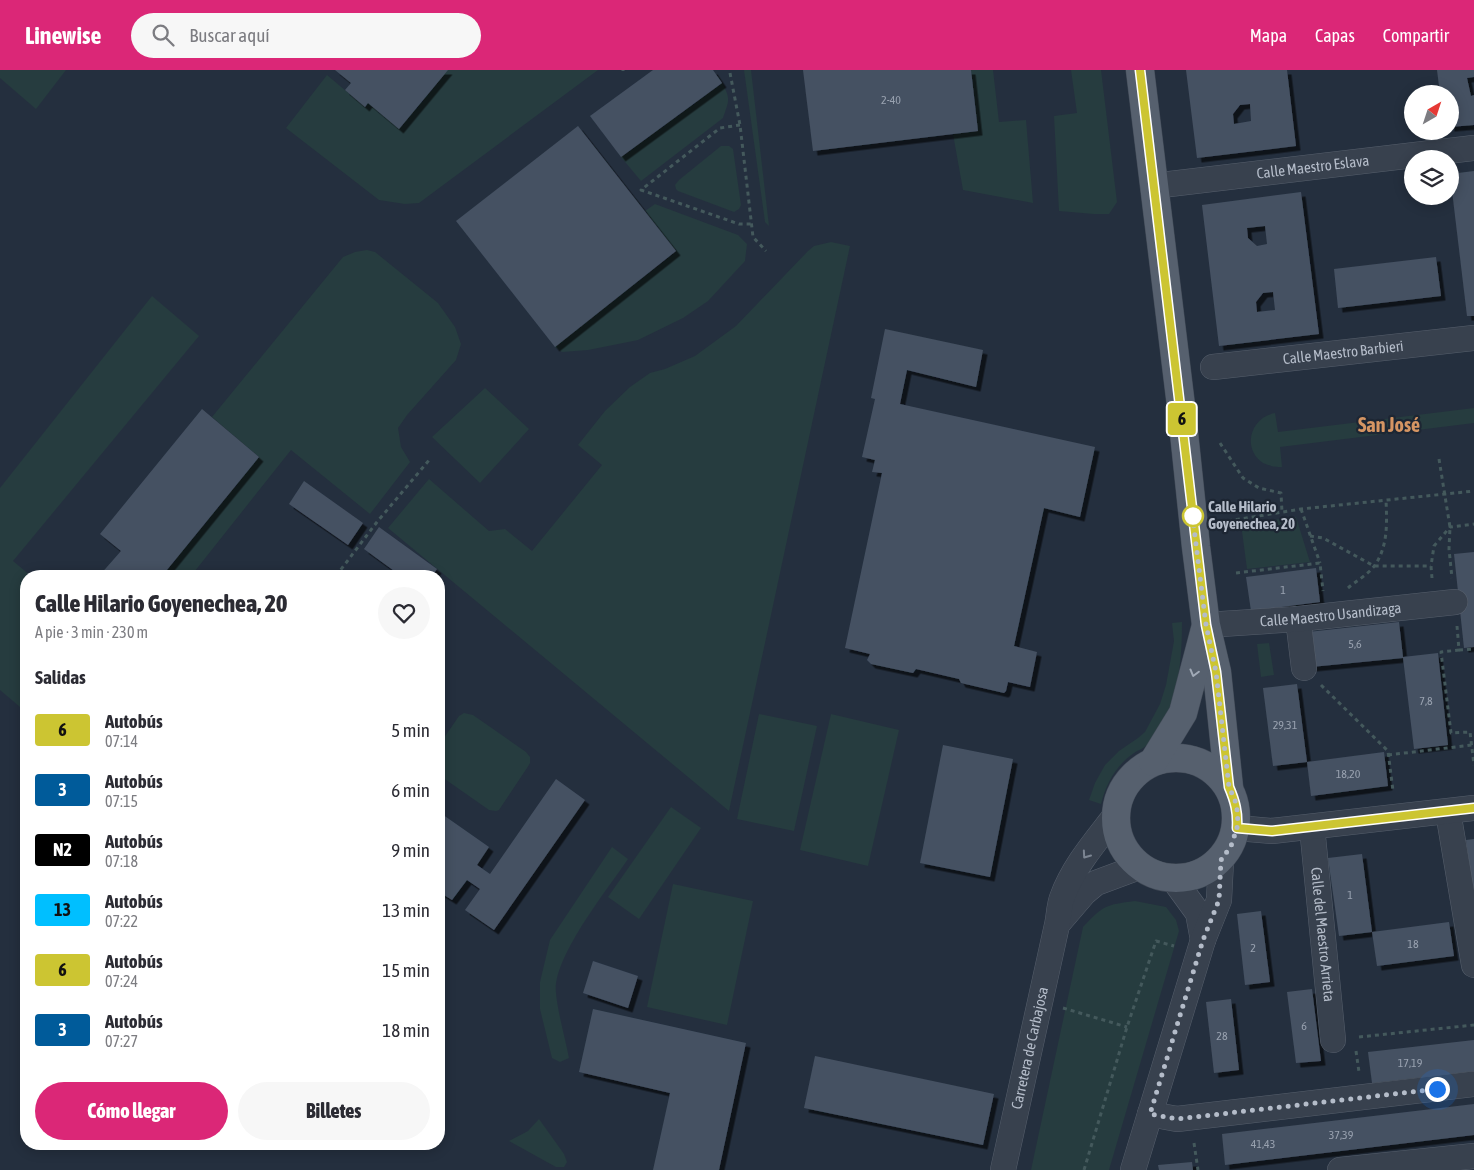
<!DOCTYPE html>
<html lang="es">
<meta charset="utf-8">
<style>
:root{--surface:#fff;--page:#f7f7f7;--text:#2b2b33;--muted:#7c7c81;--accent:#db2777}
body{margin:0;font-family:"Asap Condensed",sans-serif;background:var(--page);color:var(--text);height:100vh;display:flex;flex-direction:column;font-size:19px;white-space:nowrap}
*{box-sizing:border-box;margin:0}
p{font-size:16px;color:var(--muted)}
.icon{flex:none;width:28px;height:28px;fill:none;stroke:currentColor;stroke-width:2;stroke-linecap:round;stroke-linejoin:round}
.map{position:relative;flex:1;overflow:hidden}
.drawer{position:absolute;left:20px;top:500px;width:425px;height:580px;display:flex;flex-direction:column;background:var(--surface);border-radius:20px;box-shadow:0 2px 12px #0003}
.drawer>*{flex:none}
.badge{padding:0 10px;border-radius:4px;font-size:18px;line-height:32px}
.needle{width:32px;rotate:39deg}
.fabs{position:absolute;left:1404px;top:15px;display:grid;gap:10px}
.fabs a{display:grid;place-items:center;width:55px;height:55px;border-radius:50%;background:var(--surface);box-shadow:0 2px 12px #0003;font-size:25px}
.you{position:absolute;width:25px;height:25px;margin:-12px;border:4px solid #fff;border-radius:50%;background:#1a73e8;box-shadow:0 0 0 8px #1a73e833}
.map>.badge{position:absolute;translate:-50% -50%;box-shadow:0 0 0 2px #fff}
h2{padding:0 15px;font-size:19px;line-height:45px}
.round{display:grid;place-items:center;flex:none;width:52px;height:52px;border-radius:26px;background:var(--page)}
.headline{display:flex;align-items:center;justify-content:space-between;height:85px;padding:0 15px}
h1{font-size:24px;font-weight:800;line-height:38px}
.button{display:flex;gap:10px;margin-top:auto;padding:10px 15px}
.button a{flex:1;height:58px;border-radius:30px;background:var(--accent);color:#fff;font-size:20px;font-weight:800;line-height:58px;text-align:center}
.button a+a{background:var(--page);color:var(--text)}
ul{padding:0;list-style:none}
li{display:flex;align-items:center;gap:15px;height:60px;padding:0 15px}
li div{flex:1}
li b{display:block;font-size:19px}
li em{font-style:normal}
li .badge{min-width:55px;font-weight:700;text-align:center}
header{display:flex;align-items:center;gap:30px;box-sizing:border-box;height:70px;padding:0 25px;background:var(--accent);color:#fff}
header strong{font-size:24px}
nav{display:flex;gap:28px;margin-inline-start:auto;font-size:18px}
.search{width:350px;height:45px;background:var(--page);display:flex;align-items:center;gap:12px;box-sizing:border-box;padding:0 18px;border-radius:28px;color:var(--muted);font-size:19px}
.map>svg:first-child{display:block}
</style>
<header>
<strong>Linewise</strong>
<div class="search"><svg class="icon" aria-label="search" viewBox="0 0 24 24"><circle cx="10" cy="10" r="6"/><path d="M15 15l6 6"/></svg>Buscar aquí</div>
<nav><a>Mapa</a><a>Capas</a><a>Compartir</a></nav>
</header>
<div class="map">
<svg width="1474" height="1100" viewBox="0 0 1474 1100">
<defs>
<filter id="shadow"><feDropShadow dx="4.5" dy="4.5" stdDeviation="0" flood-color="#0009"/></filter>
</defs>
<rect width="100%" height="100%" fill="#242f3e"/>
<g fill="#263c3f">
<path d="M0,0H66L36,39L0,8Z"/>
<path d="M448,0H598L419,133L405,134L379,130L286,58L327,5L365,37L368,33Z"/>
<path d="M744,0H751L769,156L765,152Z"/>
<path d="M971,0H993L999,52L1026,50L1033,133L963,120L953,64L978,61Z"/>
<path d="M1071,0H1101L1117,132L1109,144H1094L1059,141L1054,46L1077,43Z"/>
<path d="M722,13C731,29 729,31 723,48L641,111L621,87Z"/>
<path d="M721,76H729L733,79L741,135L739,139L734,142L678,121L676,119L675,115L679,110Z"/>
<path d="M655,134L738,165L747,174L745,191L708,231L683,248L638,270L588,280L562,282L555,277L676,182L645,141Z"/>
<path d="M831,172L850,176L729,741L388,458L429,409L489,461L505,459L532,481L602,395L578,375L605,341L630,317L650,303L665,299L695,286L736,256L808,181L814,176Z"/>
<path d="M367,180L375,182L438,233L455,257L461,274L456,290L407,345L398,358L401,377L410,392L370,444L291,380L191,506H162L259,387L212,347L343,187L355,182Z"/>
<path d="M152,226L199,266L13,491L31,506H26V642L0,620V418Z"/>
<path d="M485,318L529,359L480,413L432,367Z"/>
<path d="M1474,338V353L1280,377L1282,397C1275,397 1269,396 1263,393C1241,378 1251,347 1275,343L1278,362Z"/>
<path d="M1296,447L1310,492L1247,499L1241,454Z"/>
<path d="M1182,552C1182,593 1178,645 1147,675C1143,679 1138,680 1134,683C1116,695 1106,714 1101,734L1089,730L1095,713L1105,695L1119,681L1138,668L1145,662L1160,634L1166,615L1174,571L1172,553Z"/>
<path d="M1269,573L1274,605L1261,607L1257,574Z"/>
<path d="M464,643L473,645L526,682L530,687V693L527,698L499,740L496,741L489,740L439,705V675L459,646Z"/>
<path d="M759,644L817,656L794,761L737,749Z"/>
<path d="M831,644L899,660L868,796L800,780Z"/>
<path d="M671,737L701,758L639,849L608,827Z"/>
<path d="M612,777L628,789C608,819 552,888 556,923C558,944 565,967 569,988L560,992L552,988L540,939V912L550,870Z"/>
<path d="M673,814L753,831L727,955L647,937Z"/>
<path d="M1135,831L1166,837L1176,850L1179,861L1109,1100H1031L1083,857C1104,835 1105,835 1135,831Z"/>
<path d="M539,1049L564,1084L567,1092L564,1097H556L509,1071L528,1061Z"/>
</g>
<g fill="#455162" fill-rule="evenodd" filter="url(#shadow)">
<path d="M335,0H448L399,59L368,33L365,37L345,20L351,13Z"/>
<path d="M653,0H713L722,13L621,87L590,46Z"/>
<path d="M803,0H971L978,61L813,81Z"/>
<path d="M1186,0H1287L1296,76L1197,88ZM1250,34L1251,51L1234,54L1233,44L1240,35Z"/>
<path d="M1437,0H1474V7L1467,8L1471,26L1474,25V55L1450,57V24H1440Z"/>
<path d="M578,56L676,181L555,277L456,151Z"/>
<path d="M1474,101V246H1467L1450,104Z"/>
<path d="M1301,122L1319,264L1219,276L1202,135ZM1265,156L1267,174L1257,176L1248,168L1247,158ZM1273,222L1275,240L1257,242L1256,232L1263,223Z"/>
<path d="M1436,187L1441,226L1338,238L1334,199Z"/>
<path d="M885,259L983,280L976,317L907,300L900,334L1095,377L1080,447L1044,438L1014,576L1037,582L1030,617L1008,612L1006,621L1004,623L961,613L959,609L916,599L913,603L871,594L867,590L870,584L845,578L882,403L872,402L875,390L862,387L875,329L871,328Z"/>
<path d="M202,339L259,387L162,506H99L121,481L100,464Z"/>
<path d="M304,411L363,453L348,475L289,434Z"/>
<path d="M379,457L437,499L432,506H401L364,479Z"/>
<path d="M1474,482V577L1464,578L1454,484Z"/>
<path d="M1316,498L1320,532L1251,541L1246,507Z"/>
<path d="M1399,552L1403,587L1438,583L1448,675L1414,679L1403,588L1311,597L1308,562Z"/>
<path d="M1297,614L1307,692L1273,696L1263,618Z"/>
<path d="M943,675L1013,689L990,807L920,793Z"/>
<path d="M1384,682L1388,716L1311,726L1307,692Z"/>
<path d="M556,709L585,730L494,860L465,840L480,819L467,810L452,830L439,822V742L489,777L477,795L490,804Z"/>
<path d="M1474,769V818H1473L1466,770Z"/>
<path d="M1362,784L1372,862L1339,866L1328,788Z"/>
<path d="M1261,841L1270,912L1245,915L1237,844Z"/>
<path d="M1449,852L1454,886L1377,896L1372,862Z"/>
<path d="M593,891L638,906L628,938L583,923Z"/>
<path d="M1312,919L1321,991L1296,993L1287,922Z"/>
<path d="M1231,929L1239,1000L1214,1003L1206,932Z"/>
<path d="M593,939L746,973L719,1100H653L670,1023L579,1002Z"/>
<path d="M1474,970V1001L1372,1013L1368,982Z"/>
<path d="M815,986L994,1024L983,1075L804,1038Z"/>
<path d="M1474,1034V1065L1225,1095L1222,1064Z"/>
<path d="M1192,1092L1193,1100H1159L1158,1095Z"/>
</g>
<g fill="none" stroke-linecap="round" stroke-linejoin="round">
<defs>
<g id="minor">
<path id="s1" d="M1153,116L1474,78"/>
<path id="s2" d="M1213,297L1474,268"/>
<path d="M1298,549L1304,598"/>
<path id="s3" d="M1206,555L1298,549L1455,532"/>
<path d="M1448,742L1474,895"/>
<path id="s4" d="M1312,757L1333,970"/>
<path d="M1237,758L1272,761L1474,738"/>
<path d="M1174,810L1198,843L1203,870"/>
<path d="M1060,851L1084,823L1096,813L1139,797"/>
<path d="M1150,1044L1177,1049L1474,1014"/>
<path id="s5" d="M1003,1100L1057,855C1059,846 1059,836 1062,828C1073,797 1095,772 1115,746"/>
<path d="M1133,1100L1203,870L1219,830L1221,791"/>
<path d="M1340,1100L1474,1086"/>
</g>
<g id="major">
<path d="M1140,0L1182,344L1196,477L1206,555L1217,602L1229,717"/>
<circle cx="1176" cy="748" r="60"/>
<path d="M1153,692L1183,643L1205,559"/>
</g>
</defs>
<use href="#minor" stroke="#565f6c" stroke-width="26"/>
<use href="#major" stroke="#414a57" stroke-width="29"/>
<g stroke="#44595c" stroke-width="3" stroke-dasharray="4 4" stroke-linecap="butt">
<path d="M623,0V1"/>
<path d="M730,3L740,55L753,167L766,181"/>
<path d="M740,55L720,58L641,120L739,154H752"/>
<path d="M1220,373L1243,408L1259,418L1281,423L1282,442"/>
<path d="M1439,389L1450,457L1449,479L1452,508"/>
<path d="M1301,439L1320,493"/>
<path d="M1228,451L1301,439L1474,421"/>
<path d="M1310,466L1323,468L1374,496H1431"/>
<path d="M1236,503L1320,493L1323,521"/>
<path d="M336,506L377,452L430,389"/>
<path d="M1432,508L1431,496L1434,476L1450,457L1474,454"/>
<path d="M1348,518C1356,511 1369,504 1375,495C1388,476 1387,453 1386,430"/>
<path d="M1457,556L1459,580L1441,582L1451,663L1470,662L1474,695"/>
<path d="M1459,580L1474,579"/>
<path d="M1321,615L1388,681L1393,721"/>
<path d="M1388,685L1472,675"/>
<path d="M1063,938L1127,957"/>
<path d="M1359,967L1474,955"/>
<path d="M1356,981L1359,1002"/>
<path d="M1194,1073L1198,1100"/>
<path d="M1084,1100L1127,957L1156,871L1174,876"/>
</g>
<use href="#minor" stroke="#38414e" stroke-width="25"/>
<use href="#major" stroke="#56606e" stroke-width="28"/>
</g>
<defs><path id="oneway-chevron" d="M-2-3.5L2.5 0L-2 3.5" fill="none" stroke-width="1.6" stroke-linecap="round" stroke-linejoin="round" transform="scale(1.25)"/></defs>
<use stroke="#a1aab7" href="#oneway-chevron" transform="translate(1194 603) rotate(105)"/>
<use stroke="#7c8592" href="#oneway-chevron" transform="translate(1086 785) rotate(125)"/>
<g fill="none" stroke-linecap="round" stroke-linejoin="round">
<defs>
<path id="line" d="M1140,0L1206,555L1216,602L1229,717C1235,731 1238,742 1237,758L1272,761L1474,738"/>
</defs>
<use href="#line" stroke="#fff" stroke-width="11"/>
<use href="#line" stroke="#ccc532" stroke-width="8"/>
<path stroke="#b4bcc9" stroke-width="5" stroke-dasharray="0 9" d="M1193,446L1192,442L1206,555L1216,602L1229,717L1235,730L1238,744L1237,758L1231,776L1221,790L1219,830L1203,870L1150,1044L1177,1049L1437,1019"/>
</g>
<circle fill="#fff" stroke="#ccc532" stroke-width="2.5" cx="1193" cy="446" r="10"/>
<g text-anchor="middle" stroke-width="4.5" stroke-linejoin="round" paint-order="stroke">
<g font-size="12" fill="#98a1af">
<text x="891" y="34">2-40</text>
<text x="1283" y="524">1</text>
<text x="1355" y="578">5,6</text>
<text x="1426" y="635">7,8</text>
<text x="1285" y="659">29,31</text>
<text x="1348" y="708">18,20</text>
<text x="1350" y="829">1</text>
<text x="1413" y="878">18</text>
<text x="1253" y="882">2</text>
<text x="1304" y="960">6</text>
<text x="1222" y="970">28</text>
<text x="1410" y="997">17,19</text>
<text x="1341" y="1069">37,39</text>
<text x="1263" y="1078">41,43</text>
</g>
<g font-size="15" fill="#b4bcc9" stroke="#1d2633">
<text dy="5" stroke="none"><textPath href="#s1" startOffset="161">Calle Maestro Eslava</textPath></text>
<text dy="5" stroke="none"><textPath href="#s2" startOffset="131">Calle Maestro Barbieri</textPath></text>
<text dy="5" stroke="none"><textPath href="#s3" startOffset="125">Calle Maestro Usandizaga</textPath></text>
<text dy="5" stroke="none"><textPath href="#s4" startOffset="108">Calle del Maestro Arrieta</textPath></text>
<text dy="5" stroke="none"><textPath href="#s5" startOffset="125">Carretera de Carbajosa</textPath></text>
</g>
<g font-size="15" font-weight="bold" fill="#b4bcc9" stroke="#1d2633" text-anchor="start">
<text x="1208" y="442">Calle Hilario<tspan x="1208" dy="17">Goyenechea, 20</tspan></text>
</g>
<g font-size="20" font-weight="bold" fill="#d59563" stroke="#1d2633">
<text x="1389" y="362">San José</text>
</g>
</g>
</svg>
<div class="fabs">
<a><svg class="needle" viewBox="-14 -14 28 28"><path d="M0-13l5 13h-10z" fill="#e53935"/><path d="M0 13l5-13h-10z" fill="#7c7c81"/></svg></a>
<a><svg class="icon" aria-label="layers" viewBox="0 0 24 24"><path d="M12 4l9 5-9 5-9-5zM3 14l9 5 9-5"/></svg></a>
</div>
<div class="you" style="left:1437px;top:1019px"></div>
<b class="badge" style="left:1182px;top:349px;background:#ccc532;color:#111">6</b>
<section class="drawer">
<div class="headline"><div><h1>Calle Hilario Goyenechea, 20</h1><p>A pie · 3 min · 230 m</p></div><a class="round"><svg class="icon" aria-label="heart" viewBox="0 0 24 24"><path d="M12 20l-8-8c-3-5 5-10 8-4 3-6 11-1 8 4z"/></svg></a></div>
<h2>Salidas</h2>
<ul>
<li><span class="badge" style="background:#ccc532;color:#111">6</span><div><b>Autobús</b><p>07:14</p></div><em>5 min</em></li>
<li><span class="badge" style="background:#005b9a;color:#fff">3</span><div><b>Autobús</b><p>07:15</p></div><em>6 min</em></li>
<li><span class="badge" style="background:#000;color:#fff">N2</span><div><b>Autobús</b><p>07:18</p></div><em>9 min</em></li>
<li><span class="badge" style="background:#00bfff;color:#111">13</span><div><b>Autobús</b><p>07:22</p></div><em>13 min</em></li>
<li><span class="badge" style="background:#ccc532;color:#111">6</span><div><b>Autobús</b><p>07:24</p></div><em>15 min</em></li>
<li><span class="badge" style="background:#005b9a;color:#fff">3</span><div><b>Autobús</b><p>07:27</p></div><em>18 min</em></li>
</ul>
<div class="button"><a>Cómo llegar</a><a>Billetes</a></div>
</section>
</div>
